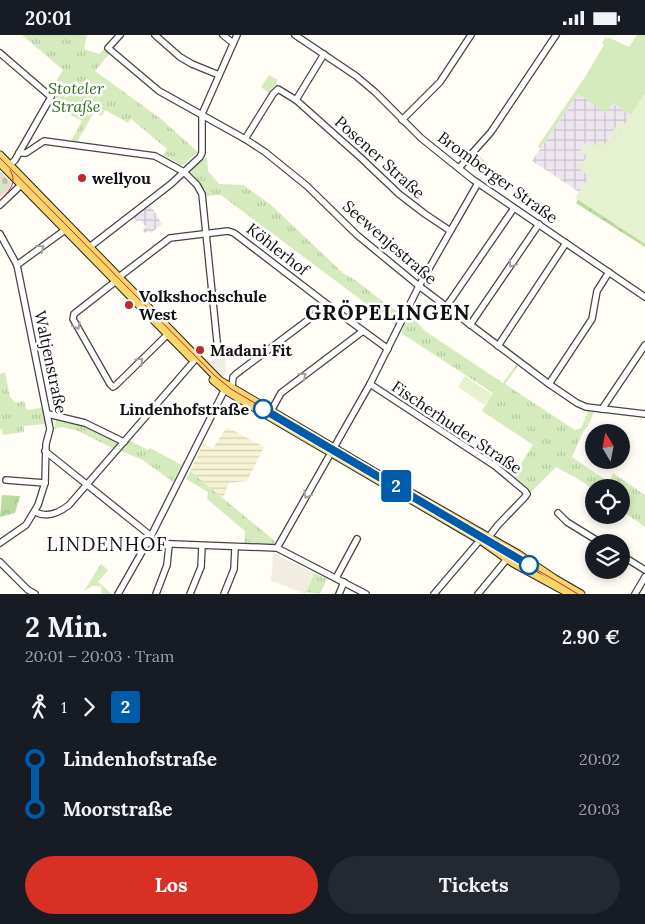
<!DOCTYPE html>
<html lang="de">
<meta charset="utf-8">
<style>
:root{--surface:#171b24;--page:#242831;--text:#f1f3f6;--muted:#9ea1a6;--accent:#d93025}
body{margin:0;font-family:Lora,serif;background:var(--page);color:var(--text);height:100vh;display:flex;flex-direction:column;font-size:19px;white-space:nowrap}
*{box-sizing:border-box;margin:0}
p{font-size:16px;color:var(--muted)}
.icon{flex:none;width:28px;height:28px;fill:none;stroke:currentColor;stroke-width:2;stroke-linecap:round;stroke-linejoin:round}
.map{position:relative;height:559px;overflow:hidden}
.details{display:flex;flex-direction:column;background:var(--surface);flex:1}
.details>*{flex:none}
.badge{padding:0 10px;border-radius:4px;font-size:18px;line-height:32px}
.needle{width:32px;rotate:350deg}
.tools{position:absolute;left:585px;top:389px;display:grid;gap:10px}
.tools a{display:grid;place-items:center;width:45px;height:45px;border-radius:50%;background:var(--surface);box-shadow:0 2px 8px #0003;font-size:25px}
.map>.badge{position:absolute;translate:-50% -50%;box-shadow:0 0 0 2px #fff}
.legs{display:flex;align-items:center;gap:8px;height:55px;padding:0 25px;font-size:16px}
.legs p{margin-inline-start:auto}
.head{display:flex;align-items:center;justify-content:space-between;height:85px;padding:0 25px}
h1{font-size:28px;font-weight:800;line-height:38px}
.action{display:flex;gap:10px;margin-top:auto;padding:10px 25px}
.action a{flex:1;height:58px;border-radius:30px;background:var(--accent);color:#fff;font-size:20px;font-weight:800;line-height:58px;text-align:center}
.action a+a{background:var(--page);color:var(--text)}
ul{padding:0 25px;list-style:none}
li{display:flex;align-items:center;gap:18px;height:50px;font-size:19px}
li i{display:grid;place-items:center;width:8px;height:100%;margin:0 6px;background:currentColor}
li i::after{content:'';width:12px;height:12px;margin:-6px;border:4px solid;border-radius:50%;background:var(--surface)}
li p{margin-inline-start:auto}
li:first-child i{background:linear-gradient(#0000 50%,currentColor 0)}
li:last-child i{background:linear-gradient(currentColor 50%,#0000 0)}
.status{display:flex;justify-content:space-between;align-items:center;height:35px;padding:0 25px;background:var(--surface);direction:ltr}
.status svg{height:14px;fill:currentColor}
.map>svg:first-child{display:block}
</style>
<div class="status"><b>20:01</b><svg viewBox="0 0 49 12"><path d="M0 12V9h3v3zM5 12V6h3v6zM10 12V3h3v9zM15 12V0h3v12zM26 1h20v11H26zM47 4h2v5h-2z"/></svg></div>
<div class="map">
<svg width="645" height="559" viewBox="0 0 645 559">
<defs>
<pattern id="industrial-grid" width="8" height="8" patternUnits="userSpaceOnUse" patternTransform="scale(1.25)"><rect width="8" height="8" fill="#eee6ef"/><path d="M0 4h8M4 0v8" fill="none" stroke="#cbc4cc"/></pattern>
<pattern id="farmland-rules" width="6" height="5" patternUnits="userSpaceOnUse" patternTransform="scale(1.25)"><rect width="6" height="5" fill="#f6f3d4"/><path d="M0 2.5h6" fill="none" stroke="#d2cfb5"/></pattern>
<pattern id="grass-tufts" width="24" height="20" patternUnits="userSpaceOnUse" patternTransform="scale(1.25)"><rect width="24" height="20" fill="#d5ebbd"/><path d="M3 7l-1-3M5 7V3M7 7l1-3M15 17l-1-3M17 17v-4M19 17l1-3" fill="none" stroke="#b6c8a1"/></pattern>
<pattern id="forest-crowns" width="20" height="18" patternUnits="userSpaceOnUse" patternTransform="scale(1.25)"><rect width="20" height="18" fill="#b9dc9c"/><path d="M2 6a3 3 0 1 1 6 0M12 15a3 3 0 1 1 6 0" fill="none" stroke="#9ebc85"/></pattern>
<pattern id="cemetery-stones" width="16" height="16" patternUnits="userSpaceOnUse" patternTransform="scale(1.25)"><rect width="16" height="16" fill="#d9e3c4"/><path d="M2 7V4a2 2 0 0 1 4 0v3zM10 15v-3a2 2 0 0 1 4 0v3z" fill="#b9c2a7"/></pattern>
</defs>
<rect width="100%" height="100%" fill="#fffdf5"/>
<g fill="url(#industrial-grid)">
<path d="M578,59L606,77L612,68L631,80L579,157L532,126Z"/>
<path d="M149,168L162,189L151,198L149,196L145,198L143,195L146,192L140,185L137,187L133,181Z"/>
</g>
<path fill="url(#farmland-rules)" d="M227,392L264,412L247,446L229,448L223,463L190,436L203,409L213,413Z"/>
<g fill="url(#grass-tufts)">
<path d="M22,0H87L84,14L99,19L104,14L109,19L95,36L161,84L198,117L183,130H181L163,120L167,114L131,84L128,88L105,75L102,81L94,77L77,107L71,106L82,86L51,69L55,62L49,57L63,35Z"/>
<path d="M269,40L278,45L269,58L261,52Z"/>
<path d="M478,118L492,137L487,144L468,131L469,128Z"/>
<path d="M204,123H207L208,136L219,149L243,150L270,169L343,238C365,249 380,268 402,279L396,291L221,160L206,161L205,154H202L189,137Z"/>
<path d="M412,282L425,296L503,348L516,330L518,331L505,349L575,395L581,393L588,377H594L588,391L583,397L572,422L609,447L613,438L645,460V492L621,475V452H594V455L578,444L556,432L530,458L529,454L513,441L533,410L482,376L493,358L401,298L407,284Z"/>
<path d="M5,337L10,362L16,368L24,366L26,374L30,375L43,372L46,389L24,391V397L3,400L2,394H0V339Z"/>
<path d="M56,384L85,391L118,408L114,414L78,396L62,392L54,394Z"/>
<path d="M129,405L148,415L150,413L182,430L173,447L141,424L120,416Z"/>
<path d="M190,436L276,507L272,511L244,510L245,496L207,464L208,457L186,444Z"/>
<path d="M101,529L108,535L98,547L112,559H102L101,552L98,551H92L84,556Z"/>
<path d="M314,538L327,544L320,559L306,557Z"/>
</g>
<g fill="url(#forest-crowns)">
<path d="M582,158L645,206V212L576,168Z"/>
<path d="M2,460L20,461L15,478L0,482Z"/>
</g>
<path fill="url(#cemetery-stones)" d="M0,136L11,148L8,155L0,162Z"/>
<path fill="#d5ebbd" d="M637,0H645V59L631,80L613,68L606,78L578,59L540,114L538,111L585,42L604,10L602,8L605,3H610L629,12Z"/>
<g fill="#e6f2cf">
<path d="M645,59V209L575,163L590,141L579,134L587,121L580,116L585,108L592,112L594,109L597,111L601,106L605,109L619,87L623,90L591,138Z"/>
<path d="M465,341L492,359L485,370L458,352Z"/>
</g>
<g fill="#f1ede2">
<path d="M225,320L226,338L221,346L199,325L207,324L210,326Z"/>
<path d="M273,518L314,538L305,559L270,545L272,539Z"/>
</g>
<g fill="none" stroke-linecap="round" stroke-linejoin="round">
<defs>
<g id="minor">
<path d="M120,0L108,13L159,56L245,104L265,117L307,151L357,200L419,251L549,349L577,368L586,372L645,379"/>
<path d="M155,0L180,22L192,29L219,40"/>
<path d="M223,0L233,8"/>
<path d="M295,0L356,41L375,57L421,103L472,144L645,262"/>
<path d="M0,18L51,62L15,125L10,130"/>
<path d="M296,65L324,19"/>
<path d="M402,85L440,47L471,0"/>
<path d="M245,104L273,59L278,54L296,65L360,122L399,159L425,179L449,195"/>
<path d="M19,118H26L44,106L155,121L184,137L197,150L202,159L218,316"/>
<path d="M459,133L491,97L556,0"/>
<path d="M0,170L21,150"/>
<path d="M0,199L17,230L50,394L46,409L45,448L38,470L26,490L0,508"/>
<path d="M87,214L171,149L200,122L202,118V79L237,0"/>
<path d="M17,230L65,195"/>
<path d="M119,242L170,203L228,196L234,198L328,270L388,314"/>
<path d="M116,246L74,279L73,284L110,349L113,352L116,350L168,299"/>
<path d="M446,272L514,173"/>
<path d="M470,290L539,189"/>
<path d="M498,311L566,208"/>
<path d="M370,349L495,431L525,456L527,459L524,463L498,490L488,503"/>
<path d="M549,349L592,284L597,256L609,237"/>
<path d="M232,353L233,342L236,339L328,270"/>
<path d="M602,374L645,310"/>
<path d="M271,376L281,358L363,296"/>
<path d="M48,379L85,388L124,407"/>
<path d="M45,416L151,501"/>
<path d="M6,445L45,448"/>
<path d="M35,477C47,483 59,478 69,470L194,326"/>
<path d="M558,478L567,487L601,508"/>
<path d="M148,508L277,513L366,559"/>
<path d="M277,513L370,349L419,251L478,148"/>
<path d="M621,520L645,535"/>
<path d="M0,527L28,555L35,559"/>
<path d="M336,543L357,504"/>
<path d="M118,559L151,501L226,352"/>
<path d="M156,559L167,530L169,510"/>
<path d="M190,559L201,532L202,511"/>
<path d="M224,559L234,534L235,513"/>
<path d="M339,559L344,547"/>
<path d="M434,559L480,505"/>
<path d="M478,559L507,524"/>
<path d="M635,559L645,542"/>
</g>
<g id="major">
<path d="M0,120L219,345L373,436L518,519L555,544L581,559"/>
<path d="M0,128L191,323"/>
<path d="M213,345L225,355L275,385L480,505L513,528L570,559"/>
</g>
</defs>
<use href="#minor" stroke="#444" stroke-width="8"/>
<use href="#major" stroke="#222" stroke-width="9"/>
<use href="#minor" stroke="#fff" stroke-width="5.5"/>
<use href="#major" stroke="#f9d66b" stroke-width="7"/>
<g stroke="#c4262e" stroke-width="1">
<path d="M0,123L214,340L231,354L578,559"/>
<path d="M0,165C9,156 18,148 10,135"/>
</g>
</g>
<defs><path id="oneway-chevron" d="M-2-3.5L2.5 0L-2 3.5" fill="none" stroke-width="1.6" stroke-linecap="round" stroke-linejoin="round" transform="scale(1.25)"/></defs>
<g stroke="#a0a0a0">
<use href="#oneway-chevron" transform="translate(41 213) rotate(-36)"/>
<use href="#oneway-chevron" transform="translate(512 229) rotate(124)"/>
<use href="#oneway-chevron" transform="translate(77 291) rotate(62)"/>
<use href="#oneway-chevron" transform="translate(140 326) rotate(-45)"/>
<use href="#oneway-chevron" transform="translate(303 341) rotate(-37)"/>
<use href="#oneway-chevron" transform="translate(307 460) rotate(119)"/>
</g>
<g fill="none" stroke-linecap="round" stroke-linejoin="round">
<defs>
<path id="line-1" d="M263,374L529,530"/>
</defs>
<use href="#line-1" stroke="#fff" stroke-width="11"/>
<use href="#line-1" stroke="#005ca9" stroke-width="8"/>
</g>
<g fill="#c4262e" stroke="#fff" stroke-width="2">
<circle cx="82" cy="143" r="5"/>
<circle cx="129" cy="270" r="5"/>
<circle cx="200" cy="315" r="5"/>
</g>
<g fill="#fff" stroke="#005ca9" stroke-width="2.5">
<circle cx="263" cy="374" r="9"/>
<circle cx="529" cy="530" r="9"/>
</g>
<g text-anchor="middle" stroke-width="5" stroke-linejoin="round" paint-order="stroke">
<g font-size="16" font-style="italic" fill="#2f6b1f" stroke="#fff">
<text x="76" y="59">Stoteler<tspan x="76" dy="18">Straße</tspan></text>
</g>
<g font-size="16" fill="#111" stroke="#fff">
<text transform="translate(380 122) rotate(42)" y="6">Posener Straße</text>
<text transform="translate(498 142) rotate(36)" y="6">Bromberger Straße</text>
<text transform="translate(390 207) rotate(41)" y="6">Seewenjestraße</text>
<text transform="translate(278 214) rotate(38)" y="6">Köhlerhof</text>
<text transform="translate(51 327) rotate(78)" y="6">Waltjenstraße</text>
<text transform="translate(457 392) rotate(34)" y="6">Fischerhuder Straße</text>
</g>
<g font-size="16" font-weight="bold" fill="#111" stroke="#fff" text-anchor="start">
<text x="92" y="149">wellyou</text>
<text x="139" y="267">Volkshochschule<tspan x="139" dy="18">West</tspan></text>
<text x="210" y="321">Madani Fit</text>
</g>
<g font-size="16" font-weight="bold" fill="#111" stroke="#fff" text-anchor="end">
<text x="249" y="380">Lindenhofstraße</text>
</g>
<g font-size="19" letter-spacing="1" fill="#111" stroke="#fff">
<text x="107" y="516">LINDENHOF</text>
</g>
<g font-size="21" font-weight="bold" letter-spacing="1" fill="#111" stroke="#fff">
<text x="388" y="285">GRÖPELINGEN</text>
</g>
</g>
</svg>
<div class="tools">
<a><svg class="needle" viewBox="-14 -14 28 28"><path d="M0-13l5 13h-10z" fill="#e53935"/><path d="M0 13l5-13h-10z" fill="#9ea1a6"/></svg></a>
<a><svg class="icon" aria-label="locate" viewBox="0 0 24 24"><circle cx="12" cy="12" r="6"/><path d="M12 2v4M12 18v4M2 12h4M18 12h4"/></svg></a>
<a><svg class="icon" aria-label="layers" viewBox="0 0 24 24"><path d="M12 4l9 5-9 5-9-5zM3 14l9 5 9-5"/></svg></a>
</div>
<b class="badge" style="left:396px;top:451px;background:#005ca9;color:#fff">2</b>
</div>
<section class="details">
<div class="head"><div><h1>2 Min.</h1><p>20:01 – 20:03 · Tram</p></div><b>2.90 €</b></div>
<div class="legs"><svg class="icon" aria-label="walk" viewBox="0 0 24 24"><circle cx="13" cy="4" r="2"/><path d="M13 8l-2 6 4 7M11 14l-3 7M7 12l3-4h3l4 4"/></svg>1<svg class="icon" aria-label="forward" viewBox="0 0 24 24"><path d="M9 5l7 7-7 7"/></svg><b class="badge" style="background:#005ca9;color:#fff">2</b></div>
<ul>
<li><i style="color:#005ca9"></i><b>Lindenhofstraße</b><p>20:02</p></li>
<li><i style="color:#005ca9"></i><b>Moorstraße</b><p>20:03</p></li>
</ul>
<div class="action"><a>Los</a><a>Tickets</a></div>
</section>
